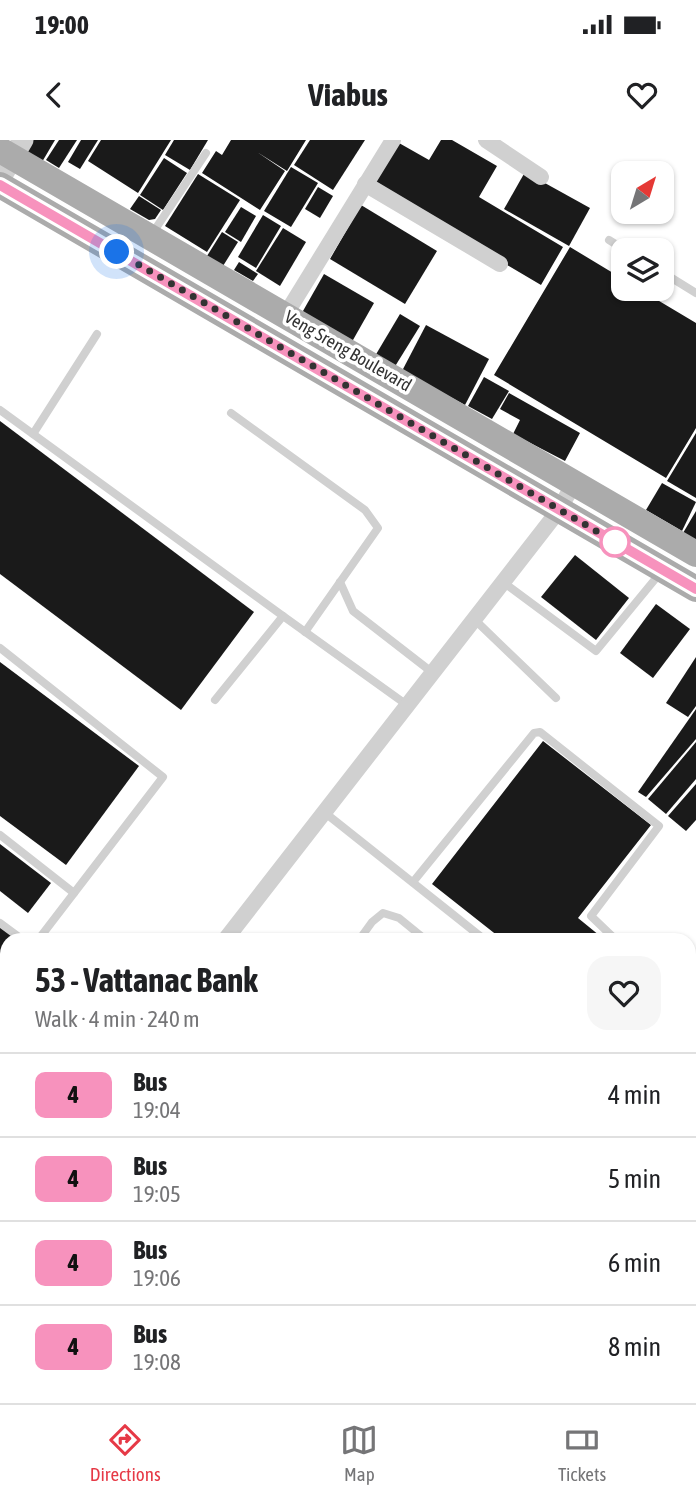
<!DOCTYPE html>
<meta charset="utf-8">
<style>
:root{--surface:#fff;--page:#f6f6f6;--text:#202124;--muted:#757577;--line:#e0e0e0;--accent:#e63946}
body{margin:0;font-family:"Asap Condensed",sans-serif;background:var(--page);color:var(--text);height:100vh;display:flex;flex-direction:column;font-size:26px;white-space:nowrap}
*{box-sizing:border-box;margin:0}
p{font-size:23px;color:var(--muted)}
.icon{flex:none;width:38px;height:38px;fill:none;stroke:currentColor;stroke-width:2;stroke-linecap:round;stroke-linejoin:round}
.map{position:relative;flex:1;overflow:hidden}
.sheet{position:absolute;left:0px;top:793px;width:696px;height:471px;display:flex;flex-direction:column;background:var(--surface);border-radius:21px 21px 0 0;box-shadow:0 2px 5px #0004}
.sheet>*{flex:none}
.badge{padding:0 14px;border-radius:10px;font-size:24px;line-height:46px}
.needle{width:46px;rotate:38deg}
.controls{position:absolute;left:611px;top:21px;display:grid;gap:14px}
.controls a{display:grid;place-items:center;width:63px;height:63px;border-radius:14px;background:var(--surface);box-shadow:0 2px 5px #0004;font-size:35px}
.you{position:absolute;width:35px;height:35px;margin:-18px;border:5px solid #fff;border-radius:50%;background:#1a73e8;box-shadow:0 0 0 10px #1a73e833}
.map>.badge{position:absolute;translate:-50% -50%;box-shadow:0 0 0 4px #fff}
.round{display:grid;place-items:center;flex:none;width:74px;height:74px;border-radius:21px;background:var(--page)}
.headline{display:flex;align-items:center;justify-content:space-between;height:119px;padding:0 35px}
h1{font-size:33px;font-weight:700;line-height:52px}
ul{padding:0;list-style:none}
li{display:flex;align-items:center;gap:21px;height:84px;padding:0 35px;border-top:2px solid var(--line)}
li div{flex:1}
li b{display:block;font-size:26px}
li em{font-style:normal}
li .badge{min-width:77px;font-weight:700;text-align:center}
.status{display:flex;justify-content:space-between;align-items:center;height:49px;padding:0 35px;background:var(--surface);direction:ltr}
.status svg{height:19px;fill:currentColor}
header{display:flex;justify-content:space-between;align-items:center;height:91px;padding:0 35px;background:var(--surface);font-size:32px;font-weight:700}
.menu{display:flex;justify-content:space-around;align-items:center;height:98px;border-top:2px solid var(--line);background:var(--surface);font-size:19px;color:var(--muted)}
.menu a{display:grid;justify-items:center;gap:4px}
.menu .active{color:var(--accent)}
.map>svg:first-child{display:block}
</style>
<div class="status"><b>19:00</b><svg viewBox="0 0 49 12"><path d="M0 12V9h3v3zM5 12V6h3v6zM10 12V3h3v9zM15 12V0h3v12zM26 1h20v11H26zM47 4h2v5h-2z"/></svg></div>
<header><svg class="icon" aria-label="back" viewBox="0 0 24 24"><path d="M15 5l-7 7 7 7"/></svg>Viabus<svg class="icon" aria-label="heart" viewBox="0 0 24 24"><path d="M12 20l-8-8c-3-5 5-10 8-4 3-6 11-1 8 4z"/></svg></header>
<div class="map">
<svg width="696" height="1263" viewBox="0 0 696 1263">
<rect width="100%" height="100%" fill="#fff"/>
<g fill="#1a1a1a">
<path d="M30,0H55L42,22L23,10Z"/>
<path d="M59,0H77L59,28L46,20Z"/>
<path d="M81,0H98L80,29L68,22Z"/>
<path d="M101,0H171L138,53L88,21Z"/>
<path d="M174,0H208L190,30L165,15Z"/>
<path d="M231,0H306L287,31L257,12L285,31L260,70L202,33L216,11L222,15Z"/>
<path d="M310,0H365L333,50L294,25Z"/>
<path d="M441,0H452L497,26L479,57L563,107L541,145L373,46L399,3L429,20Z"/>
<path d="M164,18L187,33L163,70L140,55Z"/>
<path d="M291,27L318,43L291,87L264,71Z"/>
<path d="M525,32L590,68L569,106L504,69Z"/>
<path d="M198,34L240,60L207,112L165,86Z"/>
<path d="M318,47L333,56L320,78L305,69Z"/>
<path d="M139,56L161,70L155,79L149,80L130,69Z"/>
<path d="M361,65L437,111L405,164L330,119Z"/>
<path d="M241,67L256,76L241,102L225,92Z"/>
<path d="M263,75L281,86L256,128L238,117Z"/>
<path d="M283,88L306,102L280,146L256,131Z"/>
<path d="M222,92L238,102L223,126L207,116Z"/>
<path d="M570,107L623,139V149H639L696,183V288L666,338L494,235Z"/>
<path d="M239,122L258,134L253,141L234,130Z"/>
<path d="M324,134L374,163L349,207L299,178Z"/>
<path d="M400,174L420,186L394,228L375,216Z"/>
<path d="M426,185L489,219L465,265L402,231Z"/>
<path d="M484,237L509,251L492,279L468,266Z"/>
<path d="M509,253L580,293L565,321L513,294L520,280L500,269Z"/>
<path d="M0,281L254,472L181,570L0,434Z"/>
<path d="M696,293V358L667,341Z"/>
<path d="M662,343L696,362L682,391L646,370Z"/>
<path d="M696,371V400L683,393Z"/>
<path d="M575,415L629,458L596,500L541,457Z"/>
<path d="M656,464L690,489L653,538L620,513Z"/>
<path d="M696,517V566L688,577L666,563Z"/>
<path d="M0,522L139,626L66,725L0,676Z"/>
<path d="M696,569V599L646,657L638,652Z"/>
<path d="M543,601L651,685L578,778L605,800H503L432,744Z"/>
<path d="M696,602V639L666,674L648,659Z"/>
<path d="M696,644V680L686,691L668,676Z"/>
<path d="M0,704L51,743L28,773L0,751Z"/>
<path d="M0,786L18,800H7V810L0,820Z"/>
<path d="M690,866L696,871V950L690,945Z"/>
<path d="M696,1009V1091L690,1099V1018Z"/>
<path d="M696,1204V1238L690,1246V1212Z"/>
<path d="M121,1256H322L330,1263H130Z"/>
<path d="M509,1256H564L559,1263H504Z"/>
<path d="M655,1256H682L677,1263H650Z"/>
</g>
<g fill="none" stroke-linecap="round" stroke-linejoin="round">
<g stroke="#d0d0d0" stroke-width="8">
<path d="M152,94L206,13"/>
<path d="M609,100L625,110"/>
<path d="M662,132L696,153"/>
<path d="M0,270L283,476"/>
<path d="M231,273L365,370L378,388L305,492"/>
<path d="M33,294L97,194"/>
<path d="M340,442L353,471L433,533"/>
<path d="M503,442L596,511L661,432"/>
<path d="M474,479L556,558"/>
<path d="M0,508L163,637L38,800"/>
<path d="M215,560L283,476L407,565"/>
<path d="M324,672L485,800"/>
<path d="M0,695L74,753"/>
<path d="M413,742L534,593L540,592L659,686L591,776L616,800"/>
<path d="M0,783L23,800"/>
<path d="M359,800L372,782L383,773L399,778L426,800"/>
<path d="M0,848L7,839"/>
<path d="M690,858L696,863"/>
<path d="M0,1035L7,1040"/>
<path d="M0,1179L7,1184"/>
<path d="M100,1256L108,1263"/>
<path d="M341,1256L349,1263"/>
<path d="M432,1256L440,1263"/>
<path d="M0,1259L19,1263"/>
<path d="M482,1263L488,1256"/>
</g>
<g stroke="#d0d0d0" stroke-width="16">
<path d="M486,0L541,37"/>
<path d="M365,44L500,124"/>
<path d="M286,174L393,0"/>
<path d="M225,800L559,370L574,343"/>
<path d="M0,1089L7,1080"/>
<path d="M600,1256L609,1263"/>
<path d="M563,1263L568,1256"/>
</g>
<path stroke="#d0d0d0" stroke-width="21" d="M0,39L23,0"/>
<g stroke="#ababab" stroke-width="26">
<path d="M0,10L696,414"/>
<path d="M0,45L696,449"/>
</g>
</g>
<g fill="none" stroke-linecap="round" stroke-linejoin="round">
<defs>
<path id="line" d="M0,45L696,449"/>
</defs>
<use href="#line" stroke="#fff" stroke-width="16"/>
<use href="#line" stroke="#f792bd" stroke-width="10"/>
<path stroke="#333" stroke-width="7" stroke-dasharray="0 12.6" d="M117,112L622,406L615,402"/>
</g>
<circle fill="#fff" stroke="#f792bd" stroke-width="3.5" cx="615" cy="402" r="14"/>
<g text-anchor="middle" stroke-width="7" stroke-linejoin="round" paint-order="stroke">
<g font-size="18" fill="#333" stroke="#fff">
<text transform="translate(348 211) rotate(30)" y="6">Veng Sreng Boulevard</text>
</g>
</g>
</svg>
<div class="controls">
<a><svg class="needle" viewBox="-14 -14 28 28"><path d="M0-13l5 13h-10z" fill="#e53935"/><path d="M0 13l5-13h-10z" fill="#757577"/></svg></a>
<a><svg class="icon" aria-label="layers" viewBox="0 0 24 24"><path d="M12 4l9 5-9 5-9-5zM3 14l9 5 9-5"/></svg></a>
</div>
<div class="you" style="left:117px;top:112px"></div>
<section class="sheet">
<div class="headline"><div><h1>53 - Vattanac Bank</h1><p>Walk · 4 min · 240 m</p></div><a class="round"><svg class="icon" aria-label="heart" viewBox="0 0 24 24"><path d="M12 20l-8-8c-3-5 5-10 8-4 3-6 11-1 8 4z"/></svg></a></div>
<ul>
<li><span class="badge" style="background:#f792bd;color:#111">4</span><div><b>Bus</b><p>19:04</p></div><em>4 min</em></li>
<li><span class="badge" style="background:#f792bd;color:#111">4</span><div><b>Bus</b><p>19:05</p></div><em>5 min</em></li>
<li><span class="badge" style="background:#f792bd;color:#111">4</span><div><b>Bus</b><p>19:06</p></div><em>6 min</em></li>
<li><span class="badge" style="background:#f792bd;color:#111">4</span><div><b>Bus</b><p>19:08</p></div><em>8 min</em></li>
</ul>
</section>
</div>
<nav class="menu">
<a class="active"><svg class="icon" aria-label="directions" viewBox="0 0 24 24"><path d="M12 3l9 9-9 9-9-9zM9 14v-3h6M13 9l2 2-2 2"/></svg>Directions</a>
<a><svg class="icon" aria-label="map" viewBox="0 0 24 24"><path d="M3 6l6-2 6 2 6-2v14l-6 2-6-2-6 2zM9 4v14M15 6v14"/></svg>Map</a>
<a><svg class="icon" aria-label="tickets" viewBox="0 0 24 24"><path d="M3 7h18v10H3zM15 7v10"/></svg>Tickets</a>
</nav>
